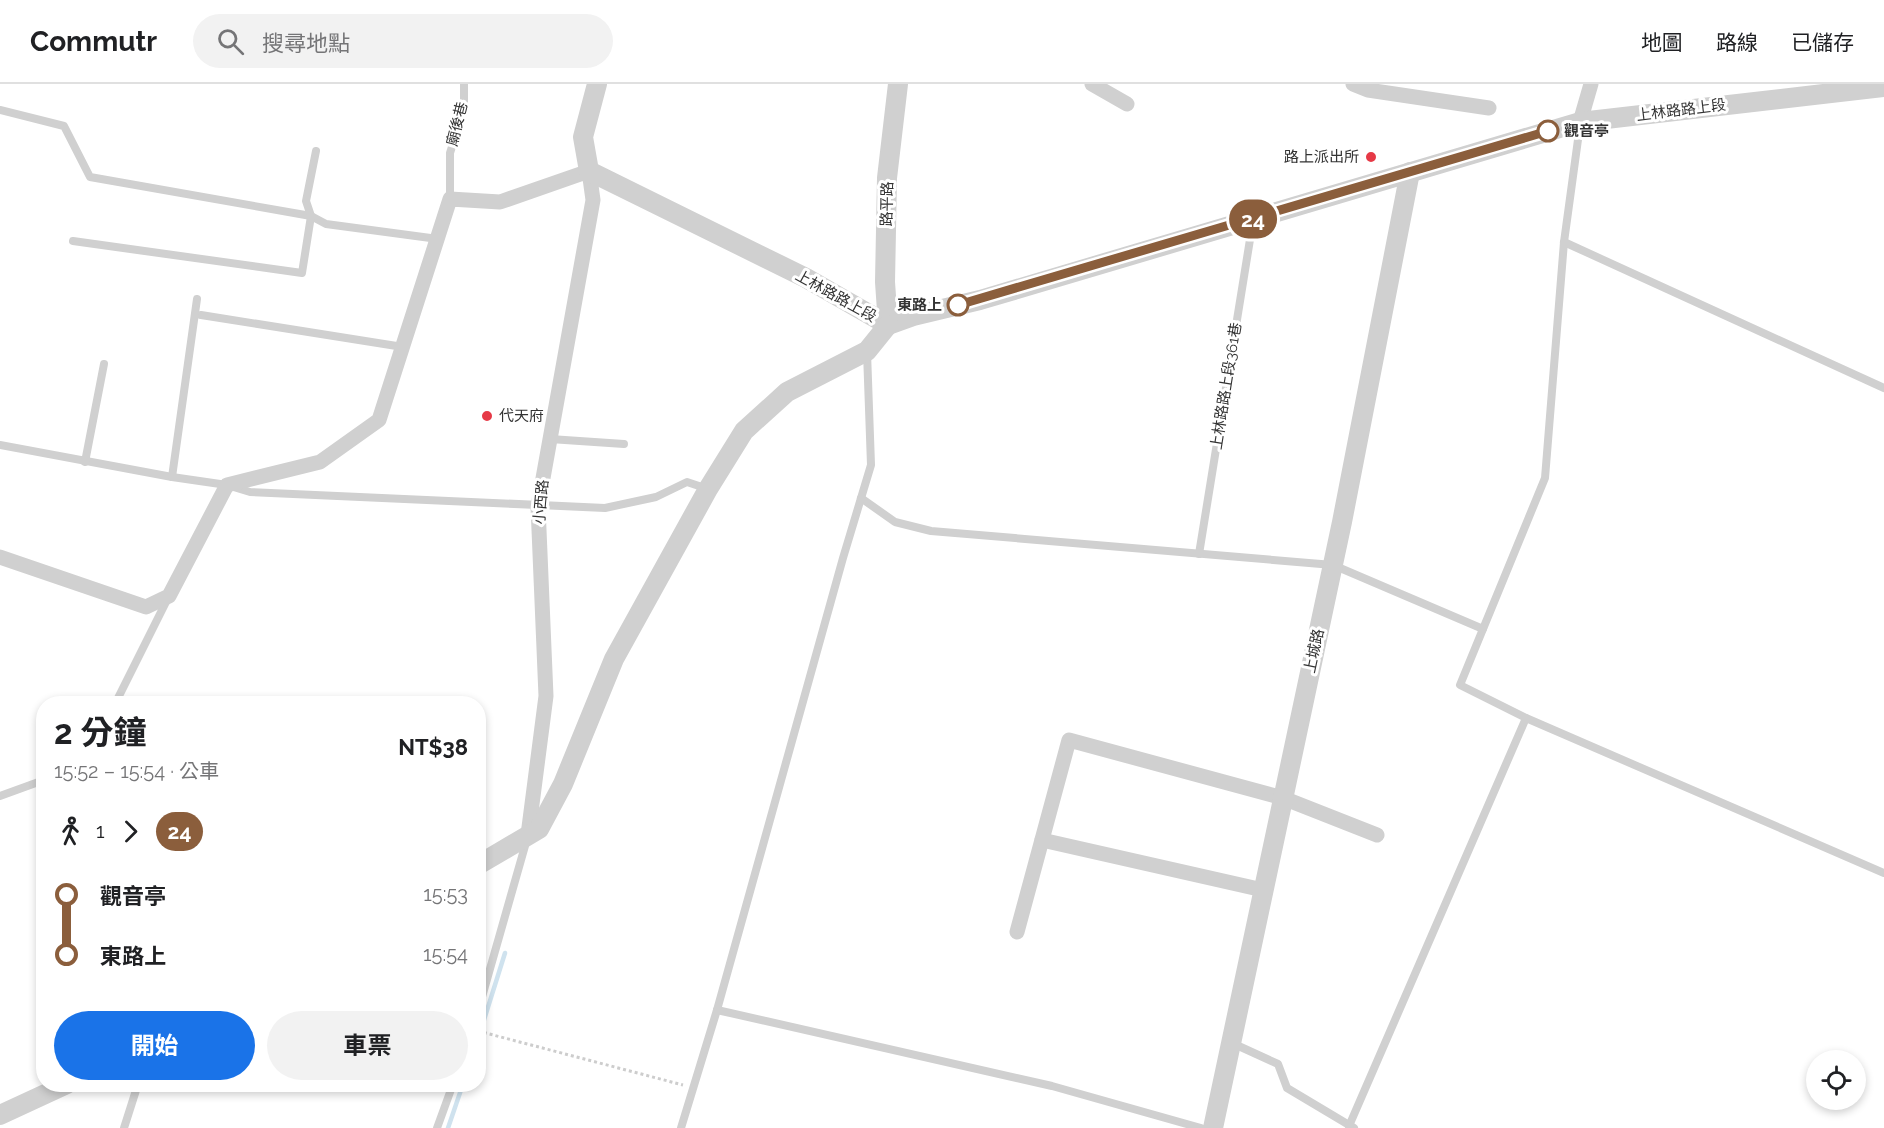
<!DOCTYPE html>
<html lang="zh-TW">
<meta charset="utf-8">
<style>
:root{--surface:#fff;--page:#f2f2f2;--text:#202124;--muted:#757577;--line:#e0e0e0;--accent:#1a73e8}
body{margin:0;font-family:Raleway,"Noto Sans TC",sans-serif;background:var(--page);color:var(--text);height:100vh;display:flex;flex-direction:column;font-size:22px;white-space:nowrap}
*{box-sizing:border-box;margin:0}
p{font-size:20px;color:var(--muted)}
.icon{flex:none;width:33px;height:33px;fill:none;stroke:currentColor;stroke-width:2;stroke-linecap:round;stroke-linejoin:round}
.map{position:relative;flex:1;overflow:hidden}
.details{position:absolute;left:36px;top:612px;width:450px;height:396px;display:flex;flex-direction:column;background:var(--surface);border-radius:24px;box-shadow:0 3px 9px #0003}
.details>*{flex:none}
.badge{padding:0 12px;border-radius:20px;font-size:21px;line-height:39px}
.controls{position:absolute;left:1806px;top:966px;display:grid;gap:12px}
.controls a{display:grid;place-items:center;width:60px;height:60px;border-radius:50%;background:var(--surface);box-shadow:0 3px 9px #0003;font-size:30px}
.map>.badge{position:absolute;translate:-50% -50%;box-shadow:0 0 0 3px #fff}
.legs{display:flex;align-items:center;gap:9px;height:66px;padding:0 18px;font-size:20px}
.legs p{margin-inline-start:auto}
.headline{display:flex;align-items:center;justify-content:space-between;height:102px;padding:0 18px}
h1{font-size:33px;font-weight:700;line-height:45px}
.primary-button{display:flex;gap:12px;margin-top:auto;padding:12px 18px}
.primary-button a{flex:1;height:69px;border-radius:36px;background:var(--accent);color:#fff;font-size:24px;font-weight:700;line-height:69px;text-align:center}
.primary-button a+a{background:var(--page);color:var(--text)}
ul{padding:0 18px;list-style:none}
li{display:flex;align-items:center;gap:21px;height:60px;font-size:22px}
li i{display:grid;place-items:center;width:9px;height:100%;margin:0 8px;background:currentColor}
li i::after{content:'';width:15px;height:15px;margin:-8px;border:4px solid;border-radius:50%;background:var(--surface)}
li p{margin-inline-start:auto}
li:first-child i{background:linear-gradient(#0000 50%,currentColor 0)}
li:last-child i{background:linear-gradient(currentColor 50%,#0000 0)}
header{display:flex;align-items:center;gap:36px;box-sizing:border-box;height:84px;padding:0 30px;background:var(--surface);border-bottom:2px solid var(--line)}
header strong{font-size:28px}
nav{display:flex;gap:33px;margin-inline-start:auto;font-size:21px}
.search{width:420px;height:54px;background:var(--page);display:flex;align-items:center;gap:15px;box-sizing:border-box;padding:0 21px;border-radius:33px;color:var(--muted);font-size:22px}
.map>svg:first-child{display:block}
</style>
<header>
<strong>Commutr</strong>
<div class="search"><svg class="icon" aria-label="search" viewBox="0 0 24 24"><circle cx="10" cy="10" r="6"/><path d="M15 15l6 6"/></svg>搜尋地點</div>
<nav><a>地圖</a><a>路線</a><a>已儲存</a></nav>
</header>
<div class="map">
<svg width="1884" height="1044" viewBox="0 0 1884 1044">
<rect width="100%" height="100%" fill="#fff"/>
<g fill="none" stroke-linecap="round" stroke-linejoin="round">
<g stroke="#cfe2ee" stroke-width="4.5">
<path d="M478,955L505,869"/>
<path d="M448,1044L463,1000"/>
</g>
<path stroke="#cdcdcd" stroke-width="3" stroke-dasharray="3 3" stroke-linecap="butt" d="M478,947L683,1001"/>
<g stroke="#d0d0d0" stroke-width="8">
<path d="M0,26L64,42L90,93L311,132L326,140L438,155"/>
<path d="M450,115V69L464,25V0"/>
<path d="M73,157L302,189L311,132L306,117L316,67"/>
<path d="M1564,158L1884,304"/>
<path d="M201,231L403,263"/>
<path d="M550,355L624,360"/>
<path d="M0,361L172,393L227,401L250,408L605,424L656,413L687,398L708,405"/>
<path d="M85,378L104,280"/>
<path d="M172,393L197,215"/>
<path d="M861,414L895,438L931,447L1333,481L1483,545"/>
<path d="M1199,470L1253,137"/>
<path d="M115,620L167,516"/>
<path d="M1526,634L1884,789"/>
<path d="M0,712L44,696"/>
<path d="M717,926L1052,1002L1201,1044"/>
<path d="M478,927L527,755"/>
<path d="M1232,959L1278,980L1287,1004L1354,1044"/>
<path d="M1349,1042L1526,634L1460,601L1545,394L1564,158L1580,41"/>
<path d="M124,1044L138,1000"/>
<path d="M437,1044L453,1000"/>
<path d="M681,1044L717,926L843,474L871,381L867,268"/>
</g>
<g stroke="#d0d0d0" stroke-width="15">
<path d="M1092,0L1127,20"/>
<path d="M1353,0L1368,6L1489,24"/>
<path d="M1580,38L1591,0"/>
<path d="M0,473L146,523L169,512L227,401L320,378L379,336L450,115L500,118L589,87L593,116L538,422L546,612L528,751"/>
<path d="M1042,756L1263,806"/>
<path d="M1017,848L1069,656L1283,714L1377,751"/>
</g>
<g stroke="#d0d0d0" stroke-width="20">
<path d="M597,0L583,53L589,87L806,194L888,241L913,232L980,216L1580,38L1884,3"/>
<path d="M888,241L885,198L887,94L898,0"/>
<path d="M478,781L539,745L563,700L614,575L708,405L744,347L787,308L867,267L888,241"/>
<path d="M0,1031L67,1000"/>
<path d="M1213,1044L1342,438L1410,88"/>
</g>
</g>
<g fill="none" stroke-linecap="round" stroke-linejoin="round">
<defs>
<path id="line-1" d="M958,221L1548,47"/>
</defs>
<use href="#line-1" stroke="#fff" stroke-width="14"/>
<use href="#line-1" stroke="#8b5e3c" stroke-width="9"/>
</g>
<g fill="#fff" stroke="#8b5e3c" stroke-width="3">
<circle cx="1548" cy="47" r="10"/>
<circle cx="958" cy="221" r="10"/>
</g>
<g fill="#e63946" stroke="#fff" stroke-width="2">
<circle cx="1371" cy="73" r="6"/>
<circle cx="487" cy="332" r="6"/>
</g>
<g text-anchor="middle" stroke-width="6" stroke-linejoin="round" paint-order="stroke">
<g font-size="15" fill="#333" stroke="#fff">
<text transform="translate(1681 26) rotate(-7)" y="5">上林路路上段</text>
<text transform="translate(457 40) rotate(-76)" y="5">廟後巷</text>
<text transform="translate(887 120) rotate(-89)" y="5">路平路</text>
<text transform="translate(836 212) rotate(29)" y="5">上林路路上段</text>
<text transform="translate(1226 302) rotate(-81)" y="5">上林路路上段361巷</text>
<text transform="translate(541 418) rotate(-85)" y="5">小西路</text>
<text transform="translate(1314 567) rotate(-78)" y="5">上城路</text>
</g>
<g font-size="15" font-weight="bold" fill="#333" stroke="#fff" text-anchor="start">
<text x="1564" y="52">觀音亭</text>
<text x="942" y="226" text-anchor="end">東路上</text>
</g>
<g font-size="15" fill="#333" stroke="#fff" text-anchor="end">
<text x="1359" y="78">路上派出所</text>
<text x="499" y="337" text-anchor="start">代天府</text>
</g>
</g>
</svg>
<div class="controls">
<a><svg class="icon" aria-label="locate" viewBox="0 0 24 24"><circle cx="12" cy="12" r="6"/><path d="M12 2v4M12 18v4M2 12h4M18 12h4"/></svg></a>
</div>
<b class="badge" style="left:1253px;top:135px;background:#8b5e3c;color:#fff">24</b>
<section class="details">
<div class="headline"><div><h1>2 分鐘</h1><p>15:52 – 15:54 · 公車</p></div><b>NT$38</b></div>
<div class="legs"><svg class="icon" aria-label="walk" viewBox="0 0 24 24"><circle cx="13" cy="4" r="2"/><path d="M13 8l-2 6 4 7M11 14l-3 7M7 12l3-4h3l4 4"/></svg>1<svg class="icon" aria-label="forward" viewBox="0 0 24 24"><path d="M9 5l7 7-7 7"/></svg><b class="badge" style="background:#8b5e3c;color:#fff">24</b></div>
<ul>
<li><i style="color:#8b5e3c"></i><b>觀音亭</b><p>15:53</p></li>
<li><i style="color:#8b5e3c"></i><b>東路上</b><p>15:54</p></li>
</ul>
<div class="primary-button"><a>開始</a><a>車票</a></div>
</section>
</div>
